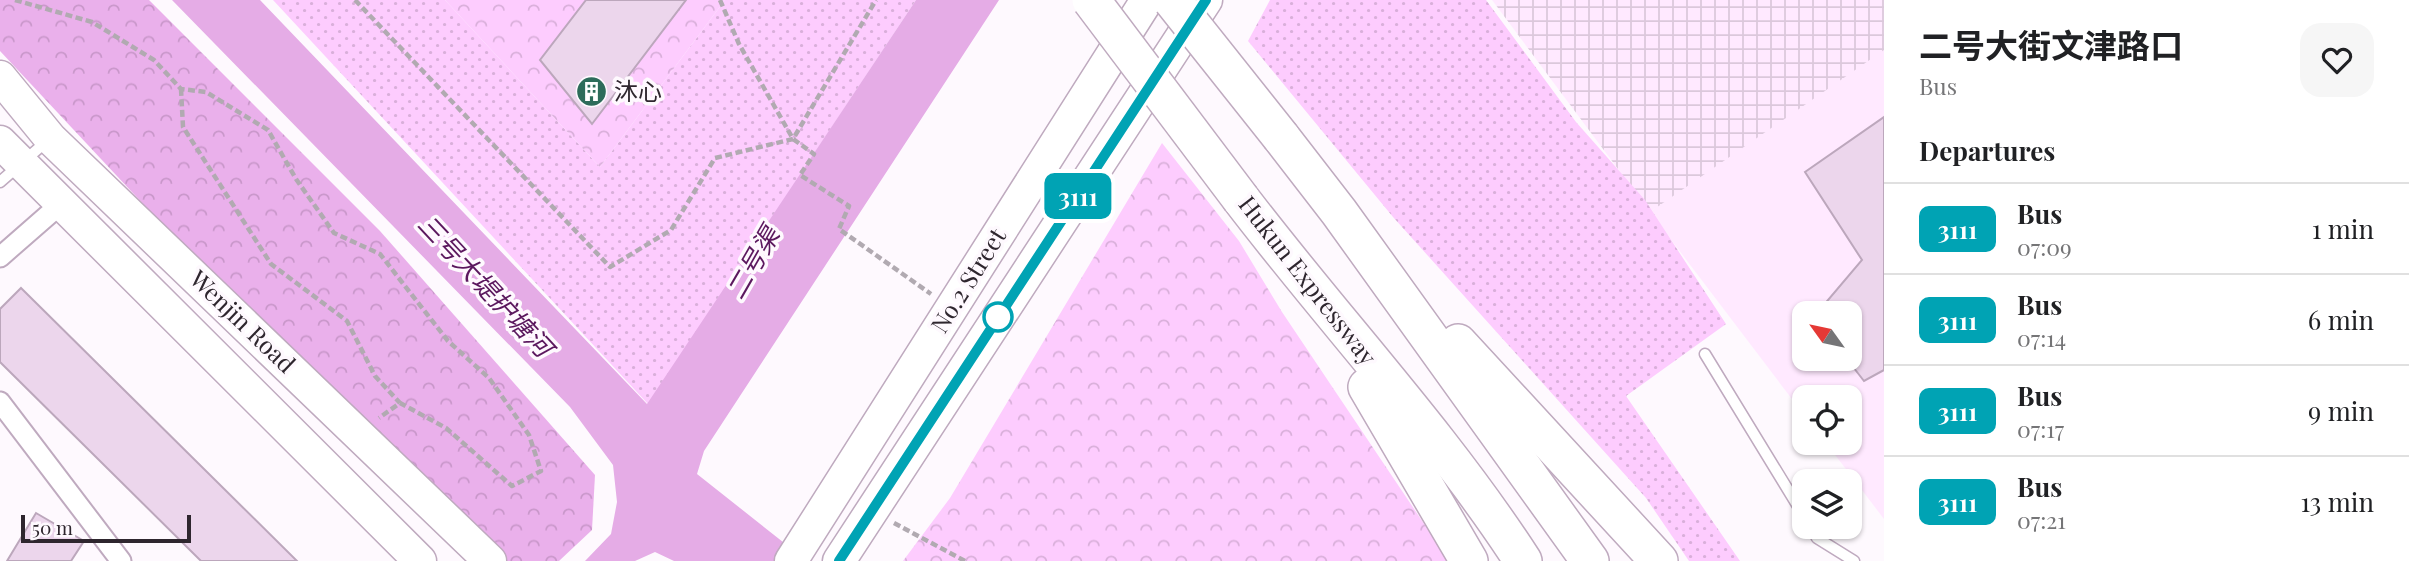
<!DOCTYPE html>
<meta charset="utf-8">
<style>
:root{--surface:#fff;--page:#f6f6f6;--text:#202124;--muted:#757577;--line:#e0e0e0}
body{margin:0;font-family:"Playfair Display","Noto Sans SC",serif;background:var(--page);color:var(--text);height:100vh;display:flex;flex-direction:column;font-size:26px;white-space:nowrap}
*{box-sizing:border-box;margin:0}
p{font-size:23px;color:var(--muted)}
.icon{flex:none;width:38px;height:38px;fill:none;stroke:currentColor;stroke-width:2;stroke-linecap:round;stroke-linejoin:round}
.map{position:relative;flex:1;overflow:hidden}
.side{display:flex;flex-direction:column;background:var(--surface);width:525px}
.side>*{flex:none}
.badge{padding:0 14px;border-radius:10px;font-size:24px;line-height:46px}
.needle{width:46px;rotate:303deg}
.tools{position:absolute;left:1792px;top:301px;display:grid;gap:14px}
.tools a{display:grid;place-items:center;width:70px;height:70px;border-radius:14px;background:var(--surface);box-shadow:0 2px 5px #0004;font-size:35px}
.scale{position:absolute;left:21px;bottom:18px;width:170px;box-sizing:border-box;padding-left:7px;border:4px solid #2e262e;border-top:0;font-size:19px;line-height:24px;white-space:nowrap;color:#2e262e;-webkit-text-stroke:5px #fef9fe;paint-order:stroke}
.map>.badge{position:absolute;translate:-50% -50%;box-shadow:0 0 0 4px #fff}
h2{padding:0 35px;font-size:26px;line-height:63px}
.round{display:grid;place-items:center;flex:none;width:74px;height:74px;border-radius:21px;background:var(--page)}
.headline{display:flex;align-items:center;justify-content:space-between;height:119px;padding:0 35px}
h1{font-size:33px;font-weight:700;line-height:52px}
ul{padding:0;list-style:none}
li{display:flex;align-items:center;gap:21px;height:91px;padding:0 35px;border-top:2px solid var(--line)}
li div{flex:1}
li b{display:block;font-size:26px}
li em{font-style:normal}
li .badge{min-width:77px;font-weight:700;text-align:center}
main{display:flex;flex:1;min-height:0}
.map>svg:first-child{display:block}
</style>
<main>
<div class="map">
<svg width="1884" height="561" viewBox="0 0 1884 561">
<defs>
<pattern id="industrial-grid" width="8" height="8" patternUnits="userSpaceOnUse" patternTransform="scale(1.75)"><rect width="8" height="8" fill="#ffe9ff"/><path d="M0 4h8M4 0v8" fill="none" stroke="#dbc8db"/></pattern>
<pattern id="grass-dots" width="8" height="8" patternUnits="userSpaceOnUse" patternTransform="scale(1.75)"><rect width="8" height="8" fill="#fdccfe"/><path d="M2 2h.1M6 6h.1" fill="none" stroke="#d9afda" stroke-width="1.8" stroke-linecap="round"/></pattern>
<pattern id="forest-crowns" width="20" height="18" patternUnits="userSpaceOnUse" patternTransform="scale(1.75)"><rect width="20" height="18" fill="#eab0eb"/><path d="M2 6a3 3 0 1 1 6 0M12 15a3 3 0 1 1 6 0" fill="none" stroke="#c997ca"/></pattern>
<pattern id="park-crowns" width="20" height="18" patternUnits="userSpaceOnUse" patternTransform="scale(1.75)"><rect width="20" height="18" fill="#fdccfe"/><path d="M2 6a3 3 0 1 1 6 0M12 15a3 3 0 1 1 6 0" fill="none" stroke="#d9afda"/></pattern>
</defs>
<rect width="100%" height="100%" fill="#fef9fe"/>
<path fill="#ffe9ff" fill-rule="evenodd" d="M1884,37V519L1826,443H1850V397H1804V415L1650,212ZM1804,313H1850V359H1804Z"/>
<path fill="url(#industrial-grid)" d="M1492,0H1884V50L1650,212Z"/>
<g fill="url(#grass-dots)">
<path d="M273,0H445L600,167L725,0H916L648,404Z"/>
<path d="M1270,0H1486L1576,122L1645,200L1726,324L1626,396L1740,561H1689L1646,498L1393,217L1248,41Z"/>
</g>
<path fill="url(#forest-crowns)" d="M0,0H149L380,231L595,475L592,530L559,561H477L0,51Z"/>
<g fill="url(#park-crowns)">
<path d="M445,0H725L600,167Z"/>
<path d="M1162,143L1239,241L1282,312L1449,561H903L950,498Z"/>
</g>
<path fill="#e5ace6" d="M172,0H260L647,404L916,0H999L704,451L697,474L807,561H674L655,552L635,561H585L611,534L617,502L613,465L570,407Z"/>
<g fill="#ecd6ec" stroke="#bca7bc" stroke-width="2">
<path d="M586,0H686L592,124L540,60Z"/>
<path d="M1884,117V370L1864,381L1850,363V313H1817L1862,260L1805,172Z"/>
<path d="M21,288L297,561H201L0,362V309Z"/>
<path d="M36,513L84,541L71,561H7Z"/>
</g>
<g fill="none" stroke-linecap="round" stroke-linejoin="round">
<defs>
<g id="service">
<path d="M0,182L47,141"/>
<path d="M1705,354L1804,516"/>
<path d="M1811,527L1817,538L1854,561"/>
</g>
<g id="minor">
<path d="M0,257L63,202"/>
<path d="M0,402L121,561"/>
</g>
<g id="primary">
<path d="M0,77L50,138L490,561"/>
<path d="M0,142L420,561"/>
<path d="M791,561L1147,0"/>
<path d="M839,561L1206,0"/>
</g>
<g id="motorway">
<path d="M1281,137L1339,212L1590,561"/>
<path d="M1241,199C1334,321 1440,433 1523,561"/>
<path d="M1458,343L1659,561"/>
<path d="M1367,387L1469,561"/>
</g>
</defs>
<use href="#service" stroke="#bfaabf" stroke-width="13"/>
<use href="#minor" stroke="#bfaabf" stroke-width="23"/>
<use href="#primary" stroke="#bfaabf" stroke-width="35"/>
<use href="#motorway" stroke="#bfaabf" stroke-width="40"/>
<g stroke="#b1aab1" stroke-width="4.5" stroke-dasharray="7 3.5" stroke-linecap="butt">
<path d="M15,0L92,22L154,60L181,89L206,92L268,130L296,179L334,233L380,254L448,341L489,378L529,435L541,471L512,486L446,428L400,403L379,418"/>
<path d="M355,0L610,267L671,230L715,158L793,139L876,0"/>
<path d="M720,0L739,44L793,139L814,154L800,175L849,206L839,229L931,294"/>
<path d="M181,89L183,127L271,264L347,321L375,376L400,403"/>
<path d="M894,523L965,561"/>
</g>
<use href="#service" stroke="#fff" stroke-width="10"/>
<use href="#minor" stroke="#fff" stroke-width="19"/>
<use href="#primary" stroke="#fff" stroke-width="32"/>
<use href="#motorway" stroke="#fff" stroke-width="37"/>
<defs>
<g id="motorway-bridge">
<path d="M1091,0L1241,199"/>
<path d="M1172,0L1281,137"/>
</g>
</defs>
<use href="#motorway-bridge" stroke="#bfaabf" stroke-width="40" stroke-linecap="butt"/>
<use href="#motorway-bridge" stroke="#fff" stroke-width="37"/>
</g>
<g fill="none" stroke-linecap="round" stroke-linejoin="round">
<defs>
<path id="line" d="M839,561L1206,0"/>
</defs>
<use href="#line" stroke="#fff" stroke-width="16"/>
<use href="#line" stroke="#00a3b4" stroke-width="10"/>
</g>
<defs>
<symbol id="building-disc" viewBox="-11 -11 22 22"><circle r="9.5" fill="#2d6c5a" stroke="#fef9fe"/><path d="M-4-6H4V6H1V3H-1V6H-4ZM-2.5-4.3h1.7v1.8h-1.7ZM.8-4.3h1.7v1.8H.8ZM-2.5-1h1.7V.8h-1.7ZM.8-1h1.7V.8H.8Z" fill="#fff"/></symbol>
</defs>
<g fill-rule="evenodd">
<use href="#building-disc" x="574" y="74" width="35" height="35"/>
</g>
<circle fill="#fff" stroke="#00a3b4" stroke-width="3.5" cx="998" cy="317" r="14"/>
<g text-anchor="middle" stroke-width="7" stroke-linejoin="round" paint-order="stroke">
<g font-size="24" fill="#2e262e" stroke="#fef9fe" text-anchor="start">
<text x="614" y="100">沐心</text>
</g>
<g font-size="24" fill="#2e262e" stroke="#fef9fe">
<text transform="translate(969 281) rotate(-58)" y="8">No.2 Street</text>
<text transform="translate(1307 281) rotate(52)" y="8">Hukun Expressway</text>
<text transform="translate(242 322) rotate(44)" y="8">Wenjin Road</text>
</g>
<g font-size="26" font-style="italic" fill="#5b185e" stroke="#fef9fe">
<text transform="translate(753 263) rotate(-60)" y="9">二号渠</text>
<text transform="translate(485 286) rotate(47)" y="9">三号大堤护塘河</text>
</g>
</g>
</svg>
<div class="tools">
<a><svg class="needle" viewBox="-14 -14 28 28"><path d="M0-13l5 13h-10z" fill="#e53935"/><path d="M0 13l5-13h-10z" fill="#757577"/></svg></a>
<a><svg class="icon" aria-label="locate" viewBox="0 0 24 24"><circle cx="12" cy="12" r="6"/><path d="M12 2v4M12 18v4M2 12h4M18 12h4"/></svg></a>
<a><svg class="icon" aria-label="layers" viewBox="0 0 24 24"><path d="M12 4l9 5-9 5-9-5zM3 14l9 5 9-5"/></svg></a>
</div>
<div class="scale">50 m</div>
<b class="badge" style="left:1078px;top:196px;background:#00a3b4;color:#fff">3111</b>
</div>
<section class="side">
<div class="headline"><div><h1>二号大街文津路口</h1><p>Bus</p></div><a class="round"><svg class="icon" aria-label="heart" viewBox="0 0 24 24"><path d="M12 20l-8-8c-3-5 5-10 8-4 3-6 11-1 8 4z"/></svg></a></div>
<h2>Departures</h2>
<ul>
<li><span class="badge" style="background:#00a3b4;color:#fff">3111</span><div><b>Bus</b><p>07:09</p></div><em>1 min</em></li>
<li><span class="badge" style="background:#00a3b4;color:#fff">3111</span><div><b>Bus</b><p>07:14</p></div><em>6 min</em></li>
<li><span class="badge" style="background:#00a3b4;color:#fff">3111</span><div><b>Bus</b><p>07:17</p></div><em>9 min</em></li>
<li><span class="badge" style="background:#00a3b4;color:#fff">3111</span><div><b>Bus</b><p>07:21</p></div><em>13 min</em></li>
</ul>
</section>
</main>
